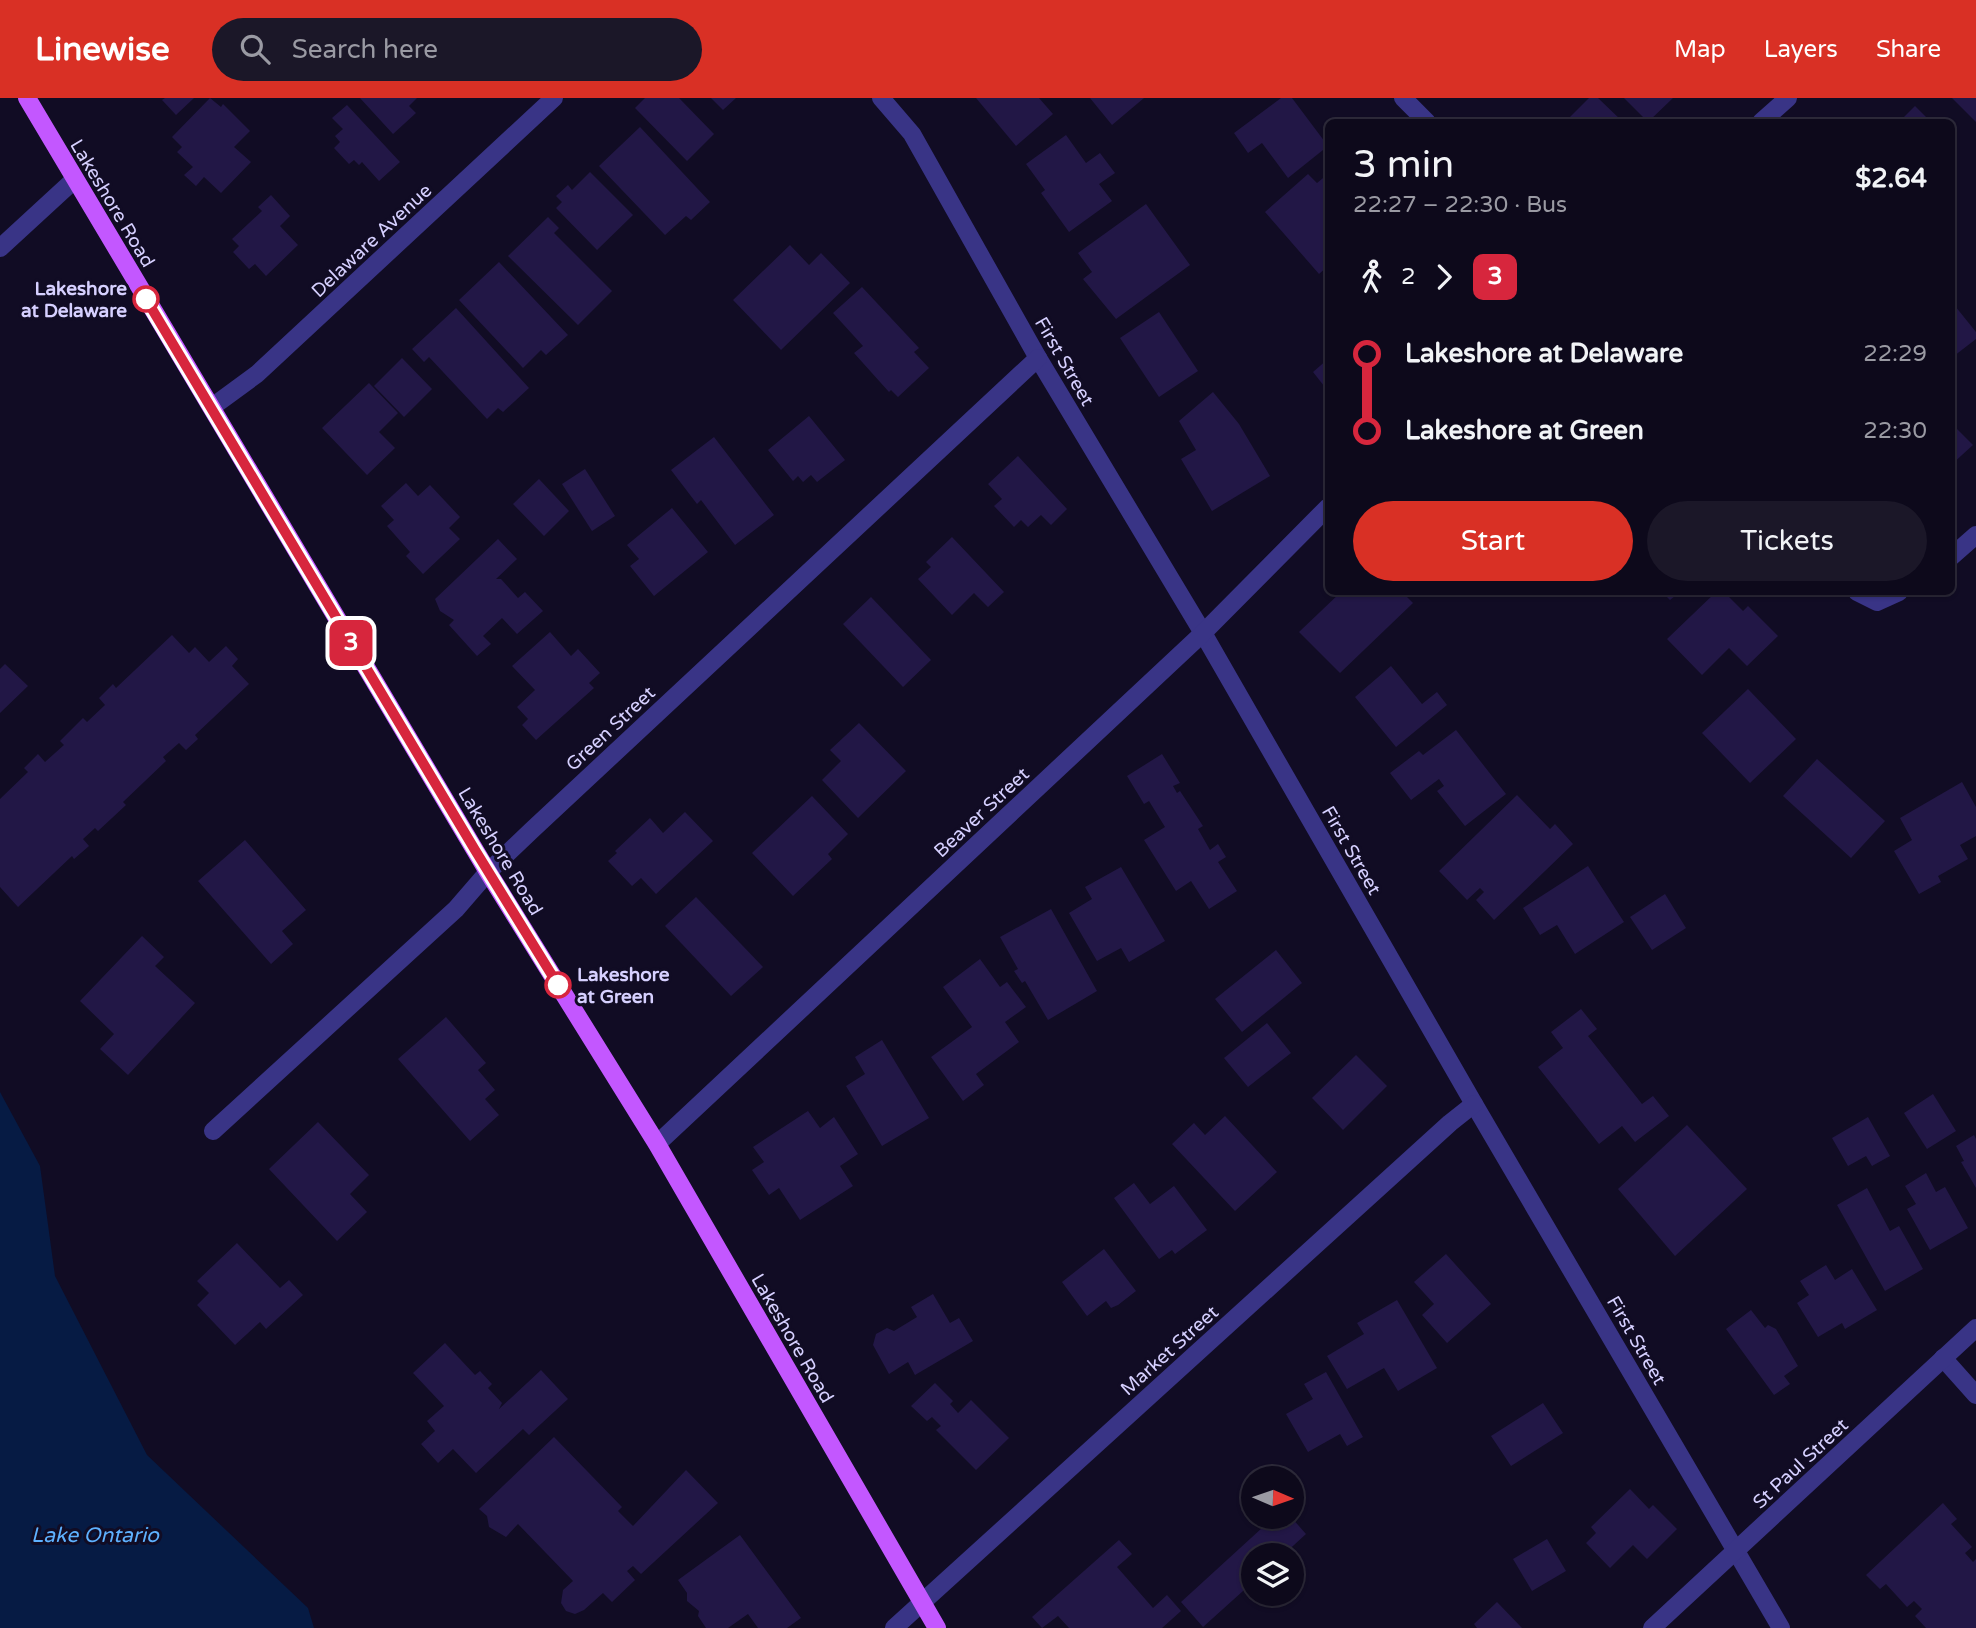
<!DOCTYPE html>
<meta charset="utf-8">
<style>
:root{--surface:#0d091b;--page:#1b1728;--text:#f1f3f6;--muted:#9a9aa3;--line:#2d2a3a;--accent:#d93025}
body{margin:0;font-family:"Varela Round",sans-serif;background:var(--page);color:var(--text);height:100vh;display:flex;flex-direction:column;font-size:26px;white-space:nowrap}
*{box-sizing:border-box;margin:0}
p{font-size:23px;color:var(--muted)}
.icon{flex:none;width:38px;height:38px;fill:none;stroke:currentColor;stroke-width:2;stroke-linecap:round;stroke-linejoin:round}
.map{position:relative;flex:1;overflow:hidden}
.details{position:absolute;left:1325px;top:21px;width:630px;height:476px;display:flex;flex-direction:column;background:var(--surface);border-radius:10px;box-shadow:0 2px 5px #0004,0 0 0 2px var(--line)}
.details>*{flex:none}
.badge{padding:0 14px;border-radius:10px;font-size:24px;line-height:46px}
.needle{width:46px;rotate:92deg}
.tools{position:absolute;left:1241px;top:1368px;display:grid;gap:14px}
.tools a{display:grid;place-items:center;width:63px;height:63px;border-radius:50%;background:var(--surface);box-shadow:0 2px 5px #0004,0 0 0 2px var(--line);font-size:35px}
.map>.badge{position:absolute;translate:-50% -50%;box-shadow:0 0 0 4px #fff}
.legs{display:flex;align-items:center;gap:10px;height:77px;padding:0 28px;font-size:23px}
.legs p{margin-inline-start:auto}
.headline{display:flex;align-items:center;justify-content:space-between;height:119px;padding:0 28px}
h1{font-size:38px;font-weight:600;line-height:52px}
.action{display:flex;gap:14px;margin-top:auto;padding:14px 28px}
.action a{flex:1;height:80px;border-radius:42px;background:var(--accent);color:#fff;font-size:28px;font-weight:600;line-height:80px;text-align:center}
.action a+a{background:var(--page);color:var(--text)}
ul{padding:0 28px;list-style:none}
li{display:flex;align-items:center;gap:24px;height:77px;font-size:26px}
li i{display:grid;place-items:center;width:10px;height:100%;margin:0 9px;background:currentColor}
li i::after{content:'';width:18px;height:18px;margin:-9px;border:5px solid;border-radius:50%;background:var(--surface)}
li p{margin-inline-start:auto}
li:first-child i{background:linear-gradient(#0000 50%,currentColor 0)}
li:last-child i{background:linear-gradient(currentColor 50%,#0000 0)}
header{display:flex;align-items:center;gap:42px;box-sizing:border-box;height:98px;padding:0 35px;background:var(--accent);color:#fff}
header strong{font-size:33px}
nav{display:flex;gap:38px;margin-inline-start:auto;font-size:24px}
.search{width:490px;height:63px;background:var(--page);display:flex;align-items:center;gap:18px;box-sizing:border-box;padding:0 24px;border-radius:38px;color:var(--muted);font-size:26px}
.map>svg:first-child{display:block}
</style>
<header>
<strong>Linewise</strong>
<div class="search"><svg class="icon" aria-label="search" viewBox="0 0 24 24"><circle cx="10" cy="10" r="6"/><path d="M15 15l6 6"/></svg>Search here</div>
<nav><a>Map</a><a>Layers</a><a>Share</a></nav>
</header>
<div class="map">
<svg width="1976" height="1530" viewBox="0 0 1976 1530">
<rect width="100%" height="100%" fill="#110c24"/>
<path fill="#061b44" d="M0,994L40,1068L55,1178L147,1357L308,1510L314,1530H0Z"/>
<g fill="#221746">
<path d="M165,0H194L176,17L162,2Z"/>
<path d="M210,0L221,9L223,6L250,33L234,49L251,64L221,95L204,79L196,88L184,77L193,69L177,54L182,49L172,39Z"/>
<path d="M360,0H417L409,8L416,15L393,36Z"/>
<path d="M645,0H679L714,36L687,63L635,10Z"/>
<path d="M711,0H736L723,12Z"/>
<path d="M976,0H1039L1053,16L1016,48Z"/>
<path d="M1090,0H1144L1112,27Z"/>
<path d="M1281,0H1292L1328,48L1288,80L1262,45L1248,55L1234,35Z"/>
<path d="M1589,0H1598L1623,24H1565Z"/>
<path d="M1624,0H1673L1648,24Z"/>
<path d="M1952,0H1976V24Z"/>
<path d="M347,7L400,64L379,83L362,64L359,67L354,62L349,66L334,50L340,44L335,38L343,31L332,20Z"/>
<path d="M1915,8L1931,24H1899Z"/>
<path d="M640,29L710,104L691,122L686,118L665,137L599,68Z"/>
<path d="M1066,37L1086,65L1100,55L1115,75L1099,86L1112,103L1069,134L1041,95L1045,92L1026,66Z"/>
<path d="M590,74L633,117L597,152L556,110L562,104L556,98L568,87L572,92Z"/>
<path d="M1308,76L1317,85L1328,76V168L1319,176L1265,114Z"/>
<path d="M271,97L290,118L280,128L298,147L266,178L255,166L249,171L233,154L239,148L232,141L262,113L258,109Z"/>
<path d="M1146,106L1190,167L1116,221L1083,181L1092,174L1078,155Z"/>
<path d="M548,119L559,130L554,135L612,193L578,227L508,158Z"/>
<path d="M790,147L809,167L821,155L850,185L781,252L733,202Z"/>
<path d="M499,164L568,237L546,257L541,252L523,270L459,202Z"/>
<path d="M862,189L919,250L914,254L929,270L898,299L891,292L889,294L854,255L863,248L833,215Z"/>
<path d="M1951,203L1976,234V241L1954,258L1951,255Z"/>
<path d="M456,210L529,290L503,314L498,310L487,321L429,259L424,264L412,251Z"/>
<path d="M1159,214L1198,273L1159,299L1120,240Z"/>
<path d="M402,260L432,291L404,319L374,288Z"/>
<path d="M1328,261V293L1313,274Z"/>
<path d="M369,285L398,315L379,334L395,350L367,377L322,330Z"/>
<path d="M1213,294L1239,326L1270,378L1212,413L1181,361L1196,352L1179,323Z"/>
<path d="M809,318L845,362L817,384L811,377L803,384L798,378L793,383L768,352Z"/>
<path d="M1951,325L1973,347L1951,367Z"/>
<path d="M714,339L774,417L735,447L701,402L697,406L671,372Z"/>
<path d="M1018,358L1067,411L1051,427L1041,417L1028,429L1021,422L1014,429L994,408L1002,401L988,386Z"/>
<path d="M585,371L615,418L592,433L562,386Z"/>
<path d="M539,381L569,413L544,438L513,406Z"/>
<path d="M406,385L418,398L430,387L460,419L449,430L460,441L423,476L406,458L410,454L387,428L394,422L381,408Z"/>
<path d="M672,410L708,454L654,498L630,468L639,461L627,447Z"/>
<path d="M952,439L1004,494L988,509L974,495L952,517L918,481L931,469L926,464Z"/>
<path d="M498,441L517,461L496,481H501L518,500L525,494L543,513L517,536L502,520L483,538L491,546L477,558L449,527L454,522L440,513L435,501Z"/>
<path d="M1341,494H1402L1413,505L1340,575L1299,534Z"/>
<path d="M1662,494H1680L1670,502Z"/>
<path d="M1716,494H1724L1743,513L1748,508L1778,538L1747,568L1729,550L1702,577L1667,541Z"/>
<path d="M871,499L931,562L903,589L843,526Z"/>
<path d="M550,534L571,558L578,551L600,575L589,585L594,590L536,642L522,627L528,621L517,609L535,592L512,568Z"/>
<path d="M172,537L189,555L195,549L209,564L226,548L238,561L232,568L249,586L195,637L198,641L186,652L179,645L163,659L166,663L123,704L126,707L98,733L95,730L83,741L89,748L74,761L72,758L18,809L0,789V701L28,674L24,670L38,656L45,664L64,647L60,643L83,620L87,624L105,607L99,600L113,586L116,590Z"/>
<path d="M5,566L28,588L0,615V571Z"/>
<path d="M1391,568L1422,606L1437,594L1447,607L1396,649L1355,599Z"/>
<path d="M1748,591L1796,641L1750,685L1702,635Z"/>
<path d="M859,625L906,673L858,720L822,682L841,663L830,652Z"/>
<path d="M1456,632L1506,696L1465,728L1437,693L1444,688L1439,681L1411,702L1390,675L1419,653L1423,657Z"/>
<path d="M1162,656L1180,685L1173,688L1177,695L1180,693L1203,728L1198,731L1210,752L1218,746L1226,759L1218,764L1237,793L1209,811L1191,783L1176,793L1144,742L1165,729L1149,703L1144,706L1127,678Z"/>
<path d="M1817,661L1885,723L1851,760L1783,698Z"/>
<path d="M1962,684L1976,709V738L1960,747L1968,761L1938,778L1941,784L1919,796L1894,753L1912,742L1900,720Z"/>
<path d="M1517,697L1550,731L1555,726L1573,746L1494,822L1476,802L1484,794L1480,790L1467,802L1439,773Z"/>
<path d="M812,698L848,736L828,756L832,761L793,798L752,755Z"/>
<path d="M685,714L713,743L656,796L641,780L632,788L608,763L617,755L615,753L650,720L663,735Z"/>
<path d="M245,742L306,812L282,833L293,846L271,866L198,783Z"/>
<path d="M1588,768L1624,824L1575,856L1557,827L1540,837L1523,810Z"/>
<path d="M1121,769L1165,843L1129,864L1121,850L1097,863L1069,815L1092,801L1085,789Z"/>
<path d="M1665,796L1686,830L1652,852L1630,819Z"/>
<path d="M696,799L763,869L731,898L665,828Z"/>
<path d="M1051,811L1097,893L1048,922L1025,883L1022,885L1014,873L1018,871L1000,839Z"/>
<path d="M142,838L164,859L155,868L195,905L128,977L100,951L114,936L80,903Z"/>
<path d="M1276,852L1302,885L1242,934L1215,901Z"/>
<path d="M980,861L1000,889L1007,884L1026,909L1005,924L1019,944L976,976L984,987L963,1003L931,959L972,929L943,889Z"/>
<path d="M1581,911L1597,931L1588,938L1642,1006L1653,998L1669,1018L1635,1044L1622,1028L1599,1046L1538,969L1563,950L1551,934Z"/>
<path d="M446,919L486,965L478,972L495,992L485,1001L499,1017L470,1043L398,961Z"/>
<path d="M1267,925L1291,955L1248,989L1224,960Z"/>
<path d="M882,942L929,1020L882,1048L846,988L865,976L855,959Z"/>
<path d="M1356,957L1387,988L1343,1032L1312,1000Z"/>
<path d="M1933,996L1956,1033L1927,1051L1904,1015Z"/>
<path d="M808,1013L820,1030L834,1019L858,1056L840,1068L853,1088L800,1122L779,1090L769,1097L752,1072L764,1064L753,1049Z"/>
<path d="M1225,1018L1277,1074L1235,1113L1172,1046L1194,1025L1205,1037Z"/>
<path d="M1868,1019L1890,1058L1872,1068L1866,1058L1848,1068L1832,1040Z"/>
<path d="M318,1024L369,1077L350,1096L367,1114L337,1143L269,1071Z"/>
<path d="M1687,1027L1747,1091L1675,1158L1618,1091Z"/>
<path d="M1974,1037L1976,1041V1090L1961,1064L1964,1063L1956,1048Z"/>
<path d="M1926,1075L1936,1094L1945,1089L1968,1130L1930,1152L1907,1111L1916,1106L1905,1088Z"/>
<path d="M1134,1085L1150,1106L1174,1088L1207,1132L1175,1156L1172,1152L1159,1161L1114,1100Z"/>
<path d="M1867,1090L1890,1133L1899,1128L1923,1171L1885,1193L1837,1107Z"/>
<path d="M237,1145L280,1190L289,1182L303,1197L266,1231L260,1224L235,1247L197,1207L209,1195L197,1183Z"/>
<path d="M1104,1151L1136,1193L1118,1207L1111,1210L1106,1203L1087,1218L1062,1184Z"/>
<path d="M1446,1156L1491,1206L1447,1245L1422,1217L1434,1206L1414,1184Z"/>
<path d="M1826,1167L1835,1182L1852,1171L1877,1212L1845,1231L1842,1225L1818,1239L1797,1205L1809,1197L1800,1183Z"/>
<path d="M933,1196L950,1225L959,1220L973,1243L915,1277L908,1264L889,1276L873,1247L876,1236L887,1230L894,1233L917,1219L911,1209Z"/>
<path d="M1397,1202L1437,1270L1398,1293L1384,1270L1347,1291L1327,1258L1364,1236L1357,1225Z"/>
<path d="M1751,1212L1765,1230L1768,1227L1776,1231L1798,1268L1784,1278L1790,1286L1774,1297L1726,1231Z"/>
<path d="M445,1245L475,1277L480,1273L492,1286L488,1290L502,1305L499,1311L541,1272L568,1301L529,1337L523,1331L476,1375L453,1351L438,1365L421,1346L435,1333L427,1323L444,1308L413,1275Z"/>
<path d="M1326,1274L1363,1339L1347,1348L1340,1336L1308,1354L1286,1316L1313,1301L1304,1286Z"/>
<path d="M935,1285L953,1303L950,1306L958,1315L971,1302L1009,1340L976,1372L936,1332L941,1328L932,1319L927,1323L911,1308Z"/>
<path d="M1543,1305L1563,1335L1511,1368L1491,1338Z"/>
<path d="M554,1339L622,1409L618,1413L633,1428L686,1372L718,1405L641,1476L633,1468L627,1473L635,1482L612,1504L603,1495L584,1512L575,1516L566,1513L561,1505L563,1492L573,1483L518,1426L506,1439L489,1429L487,1418L479,1411Z"/>
<path d="M1630,1391L1649,1411L1653,1407L1677,1431L1647,1461L1633,1447L1610,1470L1586,1445L1596,1435L1591,1429Z"/>
<path d="M1943,1405L1957,1421L1951,1426L1972,1449L1965,1455L1973,1464L1976,1461V1530H1926L1915,1518L1922,1511L1914,1503L1907,1509L1886,1486L1880,1491L1866,1477Z"/>
<path d="M1274,1419H1291L1306,1436L1282,1458H1253V1484L1203,1529L1181,1504Z"/>
<path d="M740,1437L801,1520L787,1530H758L748,1516L728,1530H706L698,1518L699,1513L687,1503V1495L678,1482Z"/>
<path d="M1547,1441L1566,1473L1532,1493L1513,1461Z"/>
<path d="M1119,1442L1132,1456L1117,1469L1153,1510L1167,1497L1181,1513L1162,1530H1069L1058,1518L1042,1530L1032,1519Z"/>
<path d="M1497,1504L1522,1530H1477L1474,1526Z"/>
</g>
<g fill="none" stroke-linecap="round" stroke-linejoin="round">
<g stroke="#393486" stroke-width="18">
<path d="M0,150L74,82"/>
<path d="M1943,1260L1976,1297"/>
</g>
<g stroke="#393486" stroke-width="18">
<path d="M881,0L912,36L1038,260L1203,535L1474,1006L1781,1530"/>
<path d="M1403,0L1427,24"/>
<path d="M1761,24L1788,0"/>
<path d="M212,309L257,276L554,0"/>
<path d="M1951,459L1976,437"/>
<path d="M1857,494L1877,504L1899,494"/>
<path d="M213,1033L456,811L488,774L532,732L1038,260"/>
<path d="M657,1046L1203,535L1328,409"/>
<path d="M894,1530L1450,1025L1474,1006"/>
<path d="M1652,1530L1976,1230"/>
</g>
<path stroke="#c357ff" stroke-width="18" d="M27,0L488,774L657,1046L937,1530"/>
</g>
<g fill="none" stroke-linecap="round" stroke-linejoin="round">
<defs>
<path id="line-1" d="M146,201L475,752L558,887"/>
</defs>
<use href="#line-1" stroke="#fff" stroke-width="16"/>
<use href="#line-1" stroke="#d7263d" stroke-width="10"/>
</g>
<g fill="#fff" stroke="#d7263d" stroke-width="3.5">
<circle cx="146" cy="201" r="12"/>
<circle cx="558" cy="887" r="12"/>
</g>
<g text-anchor="middle" stroke-width="6" stroke-linejoin="round" paint-order="stroke">
<g font-size="19" fill="#d6d0ff" stroke="#110c24">
<text transform="translate(113 105) rotate(59)" y="7">Lakeshore Road</text>
<text transform="translate(371 142) rotate(-43)" y="7">Delaware Avenue</text>
<text transform="translate(1065 263) rotate(60)" y="7">First Street</text>
<text transform="translate(610 630) rotate(-43)" y="7">Green Street</text>
<text transform="translate(981 714) rotate(-43)" y="7">Beaver Street</text>
<text transform="translate(1352 752) rotate(60)" y="7">First Street</text>
<text transform="translate(501 753) rotate(59)" y="7">Lakeshore Road</text>
<text transform="translate(793 1240) rotate(60)" y="7">Lakeshore Road</text>
<text transform="translate(1637 1242) rotate(60)" y="7">First Street</text>
<text transform="translate(1169 1252) rotate(-42)" y="7">Market Street</text>
<text transform="translate(1800 1365) rotate(-43)" y="7">St Paul Street</text>
</g>
<g font-size="19" font-weight="bold" fill="#d6d0ff" stroke="#110c24" text-anchor="end">
<text x="127" y="197">Lakeshore<tspan x="127" dy="22">at Delaware</tspan></text>
<text x="577" y="883" text-anchor="start">Lakeshore<tspan x="577" dy="22">at Green</tspan></text>
</g>
<g font-size="21" font-style="italic" fill="#5eb1ff" stroke="#110c24">
<text x="95" y="1444">Lake Ontario</text>
</g>
</g>
</svg>
<div class="tools">
<a><svg class="needle" viewBox="-14 -14 28 28"><path d="M0-13l5 13h-10z" fill="#e53935"/><path d="M0 13l5-13h-10z" fill="#9a9aa3"/></svg></a>
<a><svg class="icon" aria-label="layers" viewBox="0 0 24 24"><path d="M12 4l9 5-9 5-9-5zM3 14l9 5 9-5"/></svg></a>
</div>
<b class="badge" style="left:351px;top:545px;background:#d7263d;color:#fff">3</b>
<section class="details">
<div class="headline"><div><h1>3 min</h1><p>22:27 – 22:30 · Bus</p></div><b>$2.64</b></div>
<div class="legs"><svg class="icon" aria-label="walk" viewBox="0 0 24 24"><circle cx="13" cy="4" r="2"/><path d="M13 8l-2 6 4 7M11 14l-3 7M7 12l3-4h3l4 4"/></svg>2<svg class="icon" aria-label="forward" viewBox="0 0 24 24"><path d="M9 5l7 7-7 7"/></svg><b class="badge" style="background:#d7263d;color:#fff">3</b></div>
<ul>
<li><i style="color:#d7263d"></i><b>Lakeshore at Delaware</b><p>22:29</p></li>
<li><i style="color:#d7263d"></i><b>Lakeshore at Green</b><p>22:30</p></li>
</ul>
<div class="action"><a>Start</a><a>Tickets</a></div>
</section>
</div>
